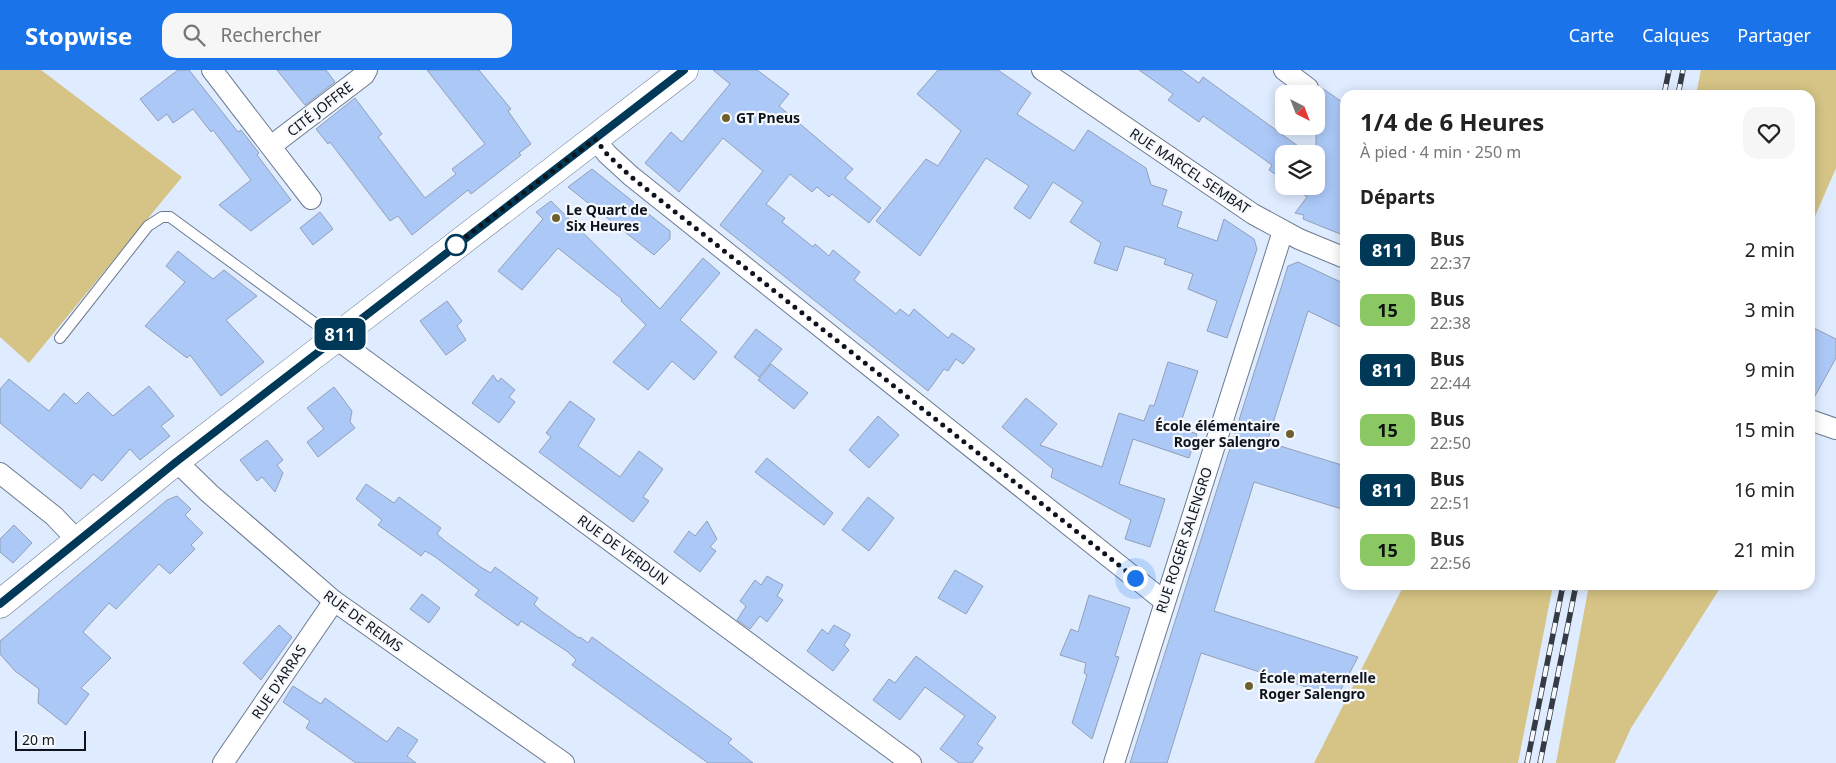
<!DOCTYPE html>
<html lang="fr">
<meta charset="utf-8">
<style>
:root{--surface:#fff;--page:#f6f6f6;--text:#222;--muted:#767676;--accent:#1a73e8}
body{margin:0;font-family:"Noto Sans",sans-serif;background:var(--page);color:var(--text);height:100vh;display:flex;flex-direction:column;font-size:19px;white-space:nowrap}
*{box-sizing:border-box;margin:0}
p{font-size:16px;color:var(--muted)}
.icon{flex:none;width:28px;height:28px;fill:none;stroke:currentColor;stroke-width:2;stroke-linecap:round;stroke-linejoin:round}
.map{position:relative;flex:1;overflow:hidden}
.panel{position:absolute;left:1340px;top:20px;width:475px;height:500px;display:flex;flex-direction:column;background:var(--surface);border-radius:15px;box-shadow:0 2px 12px #0003}
.panel>*{flex:none}
.badge{padding:0 10px;border-radius:8px;font-size:18px;line-height:32px}
.needle{width:32px;rotate:138deg}
.controls{position:absolute;left:1275px;top:15px;display:grid;gap:10px}
.controls a{display:grid;place-items:center;width:50px;height:50px;border-radius:10px;background:var(--surface);box-shadow:0 2px 12px #0003;font-size:25px}
.scale{position:absolute;left:15px;bottom:12px;width:71px;box-sizing:border-box;padding-left:5px;border:2px solid #0f141c;border-top:0;font-size:14px;line-height:18px;white-space:nowrap;color:#0f141c;-webkit-text-stroke:4px #f5f8fd;paint-order:stroke}
.you{position:absolute;width:25px;height:25px;margin:-12px;border:4px solid #fff;border-radius:50%;background:#1a73e8;box-shadow:0 0 0 8px #1a73e833}
.map>.badge{position:absolute;translate:-50% -50%;box-shadow:0 0 0 2px #fff}
h2{padding:0 20px;font-size:19px;line-height:45px}
.round{display:grid;place-items:center;flex:none;width:52px;height:52px;border-radius:15px;background:var(--page)}
.summary{display:flex;align-items:center;justify-content:space-between;height:85px;padding:0 20px}
h1{font-size:24px;font-weight:700;line-height:38px}
ul{padding:0;list-style:none}
li{display:flex;align-items:center;gap:15px;height:60px;padding:0 20px}
li div{flex:1}
li b{display:block;font-size:19px}
li em{font-style:normal}
li .badge{min-width:55px;font-weight:700;text-align:center}
header{display:flex;align-items:center;gap:30px;box-sizing:border-box;height:70px;padding:0 25px;background:var(--accent);color:#fff}
header strong{font-size:24px}
nav{display:flex;gap:28px;margin-inline-start:auto;font-size:18px}
.search{width:350px;height:45px;background:var(--page);display:flex;align-items:center;gap:12px;box-sizing:border-box;padding:0 18px;border-radius:15px;color:var(--muted);font-size:19px}
.map>svg:first-child{display:block}
</style>
<header>
<strong>Stopwise</strong>
<div class="search"><svg class="icon" aria-label="search" viewBox="0 0 24 24"><circle cx="10" cy="10" r="6"/><path d="M15 15l6 6"/></svg>Rechercher</div>
<nav><a>Carte</a><a>Calques</a><a>Partager</a></nav>
</header>
<div class="map">
<svg width="1836" height="693" viewBox="0 0 1836 693">
<rect width="100%" height="100%" fill="#dfebff"/>
<g fill="#d5c485">
<path d="M0,0H41L182,107L29,293L0,267Z"/>
<path d="M1701,0H1836V98L1813,151L1810,149V25H1696Z"/>
<path d="M1404,515H1553L1518,693H1314Z"/>
<path d="M1589,515H1722L1631,658L1615,693H1556Z"/>
</g>
<g fill="#abc8f7" stroke="#92a0b7">
<path d="M178,0H189L238,62L241,60L259,83L257,85L291,130L251,161L219,135L251,110L213,60L211,62L193,39L173,53L167,44L158,51L140,29Z"/>
<path d="M277,0H326L335,12L305,35Z"/>
<path d="M427,0H479L511,39L508,41L531,74L519,83L521,85L471,124L468,120L412,165L398,146L390,151L330,72L328,74L316,59L355,28L382,64L378,67L425,128L456,104L452,99L485,74Z"/>
<path d="M713,0H757L789,24L779,36L853,99L845,108L881,138L869,153L832,124L829,127L817,117L812,122L790,104L766,134L785,148L782,152L813,177L815,174L829,186L833,180L860,202L854,210L896,244L900,239L909,246L914,239L948,268L952,263L975,279L963,294L956,289L948,301L944,299L928,321L720,155L763,101L723,68L679,122L645,93L671,62L682,72L730,14Z"/>
<path d="M938,0H998L1031,23L1017,44L1074,81L1088,60L1146,98L1151,115L1167,120L1162,135L1182,142L1177,157L1217,171L1224,149L1254,169L1257,179L1227,268L1207,261L1217,231L1188,219L1193,204L1164,194L1166,189L1125,176L1117,201L1094,193L1101,173L1070,152L1083,132L1053,112L1030,149L1014,138L1029,116L986,88L920,186L876,151L926,89L938,96L961,61L917,24Z"/>
<path d="M1139,0H1181L1199,13L1203,7L1309,84H1284V110L1269,100L1272,95L1203,46L1199,52L1168,30L1173,24Z"/>
<path d="M1319,16L1345,34V166L1303,149L1304,145L1295,143L1307,127L1292,116H1316V26Z"/>
<path d="M592,99L670,161V169L654,185L568,117Z"/>
<path d="M551,131L660,239L703,188L720,203L680,250L717,282L694,310L672,291L648,320L613,292L646,255L621,231L622,229L558,178L522,220L498,201L543,149L536,142Z"/>
<path d="M320,142L333,159L313,175L300,158Z"/>
<path d="M178,181L213,209L224,200L257,226L226,250L264,292L221,326L190,285L187,288L145,256L185,212L166,196Z"/>
<path d="M1298,192L1345,214V259L1308,241L1267,372L1345,396V440L1254,412L1214,541L1358,587L1337,627L1201,583L1167,693H1130L1288,196Z"/>
<path d="M447,231L462,251L457,256L466,270L446,285L420,251Z"/>
<path d="M1810,256L1836,269V288L1810,335Z"/>
<path d="M756,259L782,279L759,307L734,287Z"/>
<path d="M1168,292L1198,301L1179,358L1197,364L1189,388L1133,369L1119,414L1165,429L1150,477L1125,469L1131,450L1051,407L1053,399L1002,357L1026,328L1057,354L1040,375L1102,397L1119,343L1144,351L1150,335L1154,336Z"/>
<path d="M771,294L808,323L794,339L758,310Z"/>
<path d="M493,305L498,312L501,308L515,320L509,327L515,332L499,353L472,333Z"/>
<path d="M9,309L49,341L64,323L76,334L88,322L113,346L149,316L174,346L161,356L170,366L140,390L130,379L102,411L93,404L81,419L0,353V319Z"/>
<path d="M334,317L352,341L350,352L355,358L318,387L307,372L324,359L307,338Z"/>
<path d="M570,331L595,349L578,376L620,407L639,381L663,399L643,427L649,431L633,452L539,382L551,367L546,363Z"/>
<path d="M878,346L899,365L869,398L849,380Z"/>
<path d="M267,370L283,390L277,395L283,403L275,422L262,407L257,411L240,390Z"/>
<path d="M767,388L833,443L824,455L755,402Z"/>
<path d="M366,414L394,433L399,427L441,458L437,464L445,471L482,498L491,503L495,497L538,528L534,534L541,541L579,568L580,567L588,573L592,567L732,669L728,673L753,693H708L572,595L576,590L568,582L521,551L518,556L475,525L479,520L434,486L425,481L421,486L378,455L382,450L356,429Z"/>
<path d="M177,426L191,439L185,445L203,463L191,475L195,479L170,504L159,494L116,539L109,533L83,562L111,588L81,618L89,624L66,655L38,633L39,619L15,601L0,584V571L167,430Z"/>
<path d="M868,427L894,448L869,481L842,460Z"/>
<path d="M707,451L717,469L710,477L716,481L700,502L674,482L689,461L695,466Z"/>
<path d="M14,455L32,473L13,493L0,482V469Z"/>
<path d="M955,500L983,516L966,544L938,528Z"/>
<path d="M767,506L783,515L777,526L783,530L767,552L760,546L750,559L737,550L746,536L740,531L755,510L761,515Z"/>
<path d="M422,524L440,538L429,553L410,539Z"/>
<path d="M1089,525L1130,538L1115,586L1119,587L1092,669L1072,653L1087,605L1084,603L1086,593L1060,585L1071,559L1078,562Z"/>
<path d="M279,555L292,567L261,610L243,593Z"/>
<path d="M834,555L850,564V566L844,575L849,580L833,601L807,581L822,559L828,564Z"/>
<path d="M916,586L996,647L977,674L983,678L972,693H959L940,679L965,646L925,617L900,650L873,630L889,609L895,613Z"/>
<path d="M293,616L321,634L325,628L387,672L398,657L418,670L407,686L416,693H356L306,658L310,651L283,632Z"/>
</g>
<g fill="none" stroke-linecap="round" stroke-linejoin="round">
<defs>
<path id="lane" d="M60,268L148,156L162,147H170L335,268"/>
<g id="street">
<path d="M212,0L311,129"/>
<path d="M1042,0L1253,144L1299,169L1345,188"/>
<path d="M1284,0L1308,18"/>
<path d="M595,69L607,84L631,106L1164,531"/>
<path d="M271,76L364,5L367,0"/>
<path d="M335,268L911,693"/>
<path d="M1810,350L1836,359"/>
<path d="M176,391L209,423L334,531L564,693"/>
<path d="M0,403L54,446L77,470"/>
<path d="M223,693L334,531"/>
<path d="M1114,693L1283,161"/>
</g>
<path id="primary" d="M0,534L176,391L684,0"/>
</defs>
<use href="#lane" stroke="#6c7a90" stroke-width="12"/>
<use href="#street" stroke="#6c7a90" stroke-width="22"/>
<use href="#primary" stroke="#6c7a90" stroke-width="29"/>
<use href="#lane" stroke="#fff" stroke-width="10"/>
<use href="#street" stroke="#fff" stroke-width="20"/>
<use href="#primary" stroke="#fff" stroke-width="28"/>
<defs>
<g id="rail">
<path d="M1664,25L1669,0"/>
<path d="M1678,25L1683,0"/>
<path d="M1527,693L1563,515"/>
<path d="M1540,693L1576,515"/>
</g>
</defs>
<use href="#rail" stroke="#353b45" stroke-width="5.5"/>
<use href="#rail" stroke="#f5f8fd" stroke-width="4" stroke-dasharray="11" stroke-linecap="butt"/>
</g>
<g fill="none" stroke-linecap="round" stroke-linejoin="round">
<defs>
<path id="line" d="M0,534L176,392L684,0"/>
</defs>
<use href="#line" stroke="#fff" stroke-width="11"/>
<use href="#line" stroke="#003858" stroke-width="8"/>
<path stroke="#0f141c" stroke-width="5" stroke-dasharray="0 9" d="M456,175L454,176L595,69L607,84L630,106L1135,508"/>
</g>
<g fill="#6d602d" stroke="#f5f8fd" stroke-width="2">
<circle cx="726" cy="48" r="5"/>
<circle cx="556" cy="148" r="5"/>
<circle cx="1290" cy="364" r="5"/>
<circle cx="1249" cy="616" r="5"/>
</g>
<circle fill="#fff" stroke="#003858" stroke-width="2.5" cx="456" cy="175" r="10"/>
<g text-anchor="middle" stroke-width="4.5" stroke-linejoin="round" paint-order="stroke">
<g font-size="14" fill="#0f141c" stroke="#f5f8fd">
<text transform="translate(320 39) rotate(-38)" y="5">CITÉ JOFFRE</text>
<text transform="translate(1190 101) rotate(34)" y="5">RUE MARCEL SEMBAT</text>
<text transform="translate(1184 470) rotate(-72)" y="5">RUE ROGER SALENGRO</text>
<text transform="translate(623 480) rotate(36)" y="5">RUE DE VERDUN</text>
<text transform="translate(363 551) rotate(36)" y="5">RUE DE REIMS</text>
<text transform="translate(279 612) rotate(-56)" y="5">RUE D'ARRAS</text>
</g>
<g font-size="14" font-weight="bold" fill="#0f141c" stroke="#f5f8fd" text-anchor="start">
<text x="736" y="53">GT Pneus</text>
<text x="566" y="145">Le Quart de<tspan x="566" dy="16">Six Heures</tspan></text>
<text x="1280" y="361" text-anchor="end">École élémentaire<tspan x="1280" dy="16">Roger Salengro</tspan></text>
<text x="1259" y="613">École maternelle<tspan x="1259" dy="16">Roger Salengro</tspan></text>
</g>
</g>
</svg>
<div class="controls">
<a><svg class="needle" viewBox="-14 -14 28 28"><path d="M0-13l5 13h-10z" fill="#e53935"/><path d="M0 13l5-13h-10z" fill="#767676"/></svg></a>
<a><svg class="icon" aria-label="layers" viewBox="0 0 24 24"><path d="M12 4l9 5-9 5-9-5zM3 14l9 5 9-5"/></svg></a>
</div>
<div class="scale">20 m</div>
<div class="you" style="left:1135px;top:508px"></div>
<b class="badge" style="left:340px;top:264px;background:#003858;color:#fff">811</b>
<section class="panel">
<div class="summary"><div><h1>1/4 de 6 Heures</h1><p>À pied · 4 min · 250 m</p></div><a class="round"><svg class="icon" aria-label="heart" viewBox="0 0 24 24"><path d="M12 20l-8-8c-3-5 5-10 8-4 3-6 11-1 8 4z"/></svg></a></div>
<h2>Départs</h2>
<ul>
<li><span class="badge" style="background:#003858;color:#fff">811</span><div><b>Bus</b><p>22:37</p></div><em>2 min</em></li>
<li><span class="badge" style="background:#8ac864;color:#111">15</span><div><b>Bus</b><p>22:38</p></div><em>3 min</em></li>
<li><span class="badge" style="background:#003858;color:#fff">811</span><div><b>Bus</b><p>22:44</p></div><em>9 min</em></li>
<li><span class="badge" style="background:#8ac864;color:#111">15</span><div><b>Bus</b><p>22:50</p></div><em>15 min</em></li>
<li><span class="badge" style="background:#003858;color:#fff">811</span><div><b>Bus</b><p>22:51</p></div><em>16 min</em></li>
<li><span class="badge" style="background:#8ac864;color:#111">15</span><div><b>Bus</b><p>22:56</p></div><em>21 min</em></li>
</ul>
</section>
</div>
